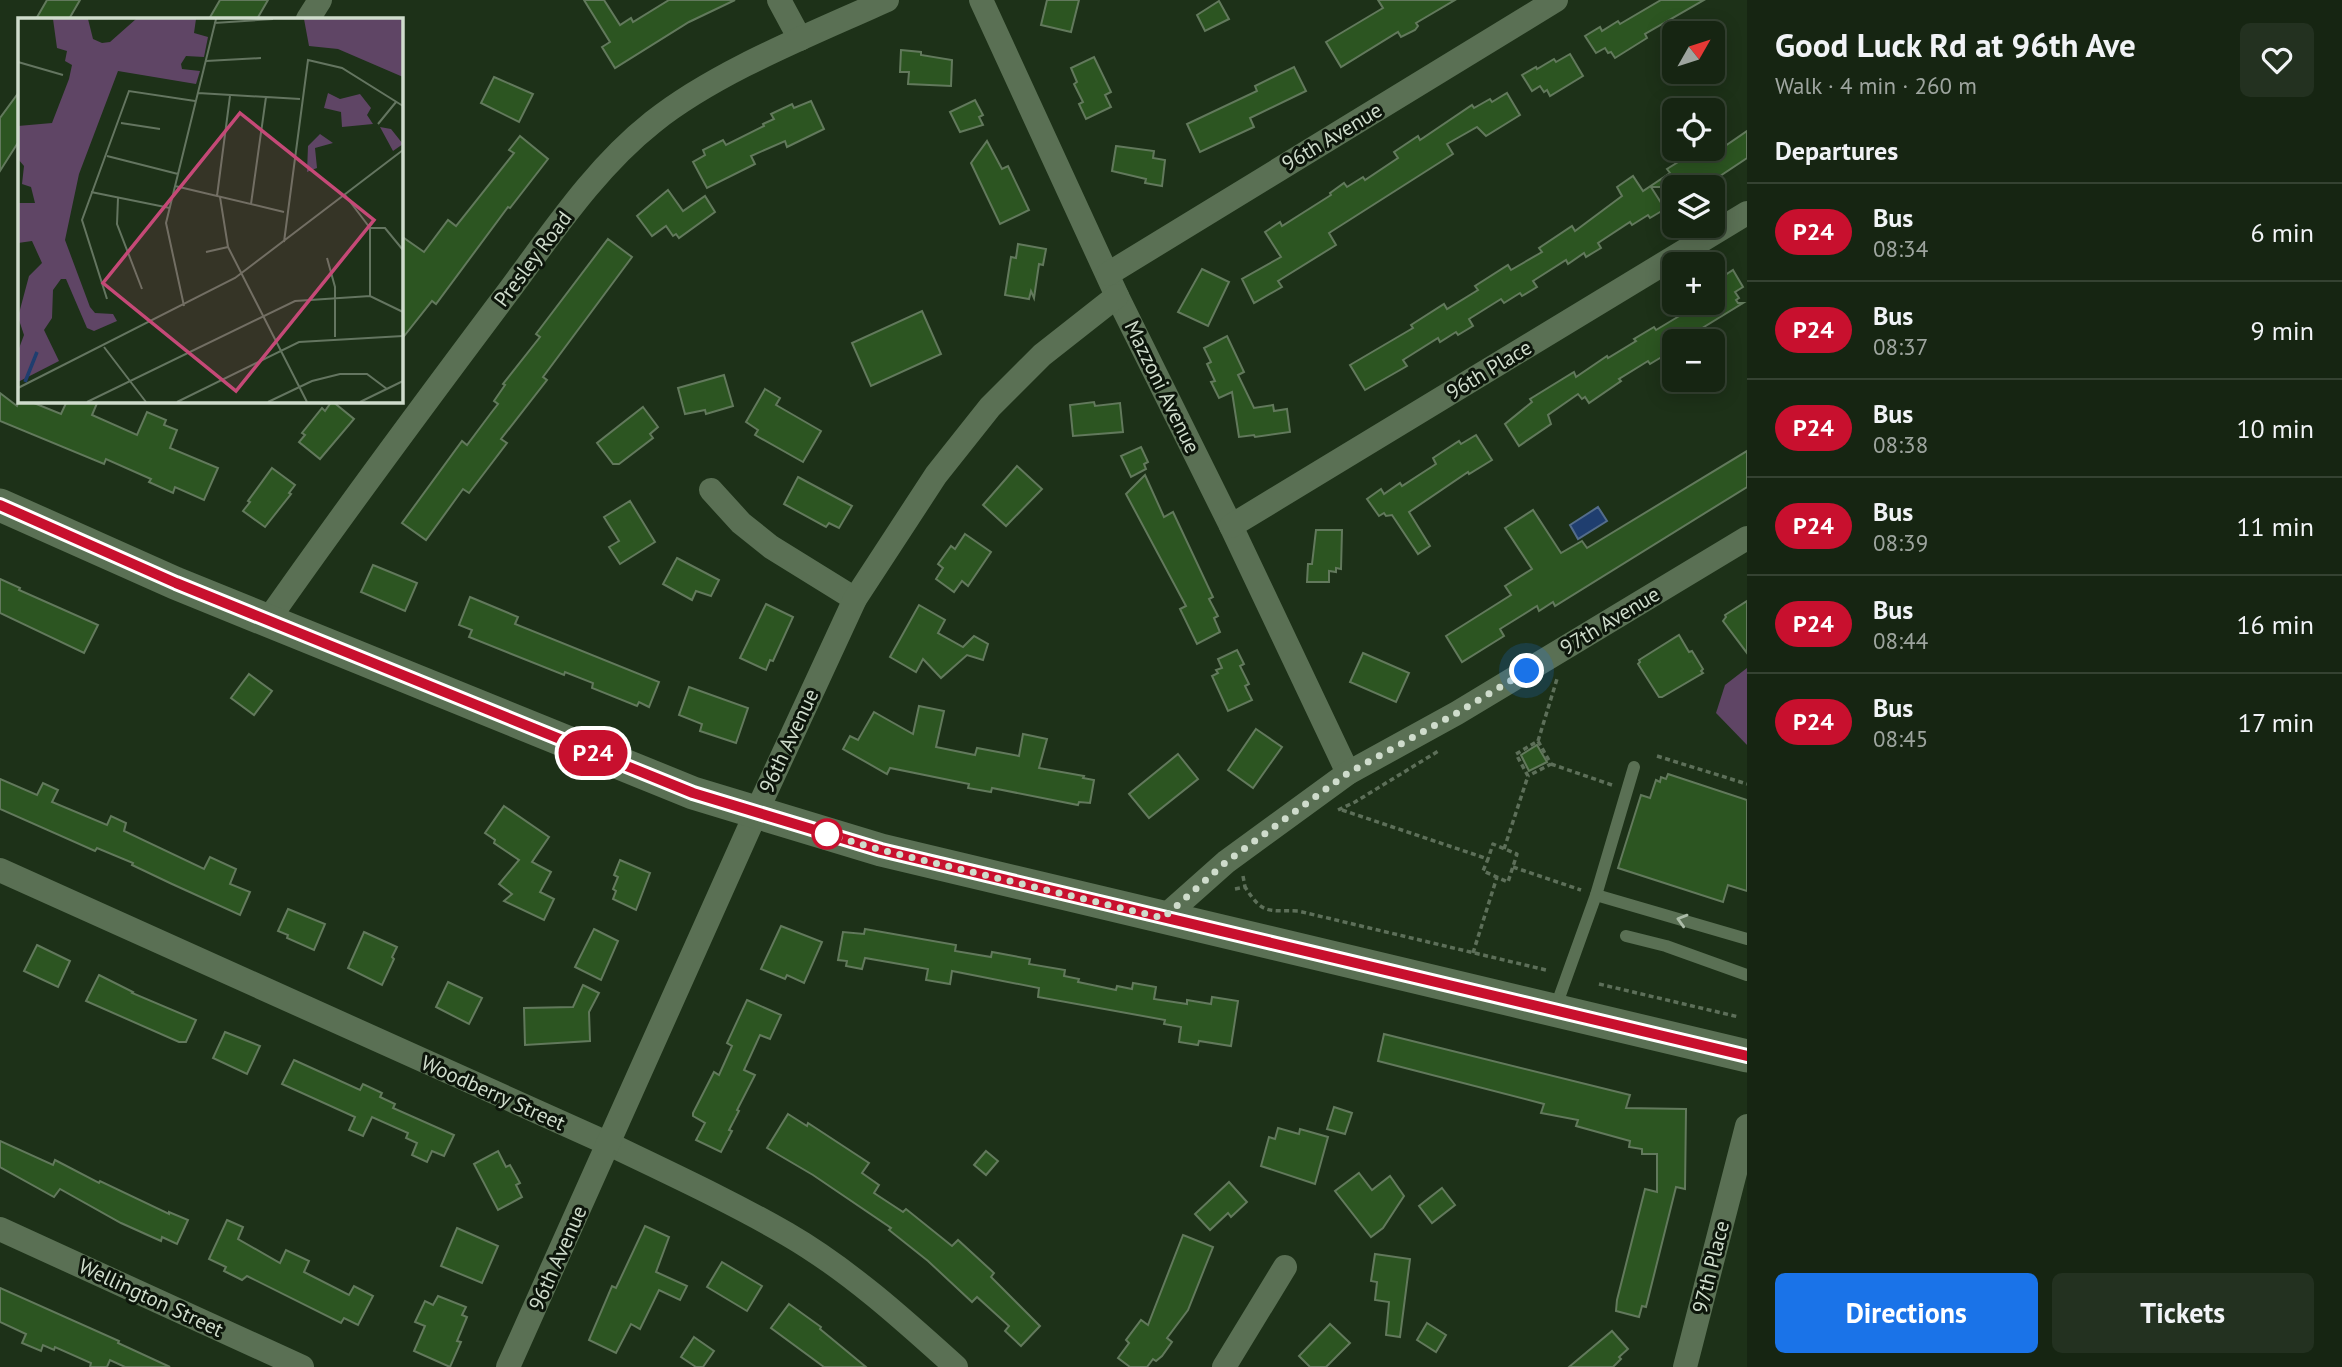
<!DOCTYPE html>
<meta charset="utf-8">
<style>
:root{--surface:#162512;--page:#233120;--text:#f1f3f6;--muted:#9ea59f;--line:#354232;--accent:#1a73e8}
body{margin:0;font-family:"PT Sans",sans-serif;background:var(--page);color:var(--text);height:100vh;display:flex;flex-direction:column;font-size:26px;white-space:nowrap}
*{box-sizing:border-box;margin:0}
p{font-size:23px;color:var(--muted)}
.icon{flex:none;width:38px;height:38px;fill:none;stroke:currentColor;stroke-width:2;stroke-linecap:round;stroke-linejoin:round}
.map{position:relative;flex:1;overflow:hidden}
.sheet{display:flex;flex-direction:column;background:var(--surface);width:595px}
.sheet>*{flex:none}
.badge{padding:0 14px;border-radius:23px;font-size:24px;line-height:46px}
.needle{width:46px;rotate:51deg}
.fabs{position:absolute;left:1662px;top:21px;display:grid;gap:14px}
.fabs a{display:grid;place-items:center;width:63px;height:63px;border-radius:10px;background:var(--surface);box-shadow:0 4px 18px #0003,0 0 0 2px var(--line);font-size:35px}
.you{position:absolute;width:35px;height:35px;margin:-18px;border:5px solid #fff;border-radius:50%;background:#1a73e8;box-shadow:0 0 0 10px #1a73e833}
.map>.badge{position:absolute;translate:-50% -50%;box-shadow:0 0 0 4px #fff}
h2{padding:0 28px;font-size:26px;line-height:63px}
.round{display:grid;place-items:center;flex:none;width:74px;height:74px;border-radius:10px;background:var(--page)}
.head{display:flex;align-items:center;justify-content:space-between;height:119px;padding:0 28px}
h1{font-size:33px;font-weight:800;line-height:52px}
.button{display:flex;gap:14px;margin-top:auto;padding:14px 28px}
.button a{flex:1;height:80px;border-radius:10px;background:var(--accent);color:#fff;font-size:28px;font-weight:800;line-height:80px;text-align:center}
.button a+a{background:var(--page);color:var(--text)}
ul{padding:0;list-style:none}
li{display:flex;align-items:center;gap:21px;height:98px;padding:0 28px;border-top:2px solid var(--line)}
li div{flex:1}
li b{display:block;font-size:26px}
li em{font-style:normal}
li .badge{min-width:77px;font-weight:700;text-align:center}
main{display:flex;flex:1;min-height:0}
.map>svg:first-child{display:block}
</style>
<main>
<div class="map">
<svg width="1747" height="1367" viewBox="0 0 1747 1367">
<rect width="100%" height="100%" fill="#1d3118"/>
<path fill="#5f4565" d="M1747,668V745L1716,713L1725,685Z"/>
<path fill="#1f3e6f" stroke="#546d8b" stroke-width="2" d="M1598,507L1607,521L1578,539L1570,525Z"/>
<g fill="#2c5521" stroke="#62795c" stroke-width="2">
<path d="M47,0H80L69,19H36Z"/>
<path d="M220,0H268L257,19H209Z"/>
<path d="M584,0H604L620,25L631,18L633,22L669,0H735L689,22L615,68L602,47L610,42Z"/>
<path d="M1047,0H1079L1071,32L1041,25Z"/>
<path d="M1378,0H1455L1416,23L1418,26L1415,30L1401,37L1398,32L1341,67L1326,42L1383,8Z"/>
<path d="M1661,0H1704L1645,34L1647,38L1615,58L1611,52L1608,53L1605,48L1596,53L1585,36L1600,27L1602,31L1618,21L1620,24Z"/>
<path d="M1219,1L1229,19L1205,31L1197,15Z"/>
<path d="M901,50L921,52V55L952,60L951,86L908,84L909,72H900Z"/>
<path d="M1570,54L1583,76L1550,96L1547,90L1544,92L1540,86L1532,91L1522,75L1536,67L1537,69L1554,59L1556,62Z"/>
<path d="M1094,57L1111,92L1105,95L1111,107L1086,119L1079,104L1083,102L1074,84L1077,82L1071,68Z"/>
<path d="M1294,67L1306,91L1250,118L1254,127L1200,152L1187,124L1257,91L1255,86Z"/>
<path d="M494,77L533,94L519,122L481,103Z"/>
<path d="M19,92V141L0,171V118Z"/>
<path d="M1507,93L1520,115L1486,136L1477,127L1447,144L1453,154L1329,233L1336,245L1278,281L1282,287L1254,303L1242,279L1281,257L1265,232L1280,222L1282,226L1331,195L1330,193L1344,183L1347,187L1363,177L1365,180L1398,158L1394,152L1418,136L1420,140L1472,105L1474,108L1490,99L1492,102Z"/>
<path d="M975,100L983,115L979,117L983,125L960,132L950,112Z"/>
<path d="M811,101L824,129L787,147L785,141L751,156L755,164L707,188L693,162L705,155L703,150L723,140L726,145L764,126L763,124L774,119L771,114L792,104L794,108Z"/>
<path d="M1747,131V158L1714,180L1712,175L1693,187H1651L1665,209L1650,218L1648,215L1632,225L1630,222L1598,243L1601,248L1586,257L1584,253L1568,264L1566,260L1533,281L1537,287L1522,296L1520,293L1504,303L1501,299L1469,319L1473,326L1458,335L1456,332L1440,342L1438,338L1403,360L1407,366L1365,390L1350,365L1413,328L1411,325L1444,304L1447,309L1478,290L1475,286L1508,265L1511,270L1542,252L1539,248L1572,226L1575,231L1622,196L1617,187L1633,176L1643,191L1670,173L1667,169L1699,149H1707L1712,155Z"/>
<path d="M520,136L548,159L510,208L508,207L436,304L432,301L401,340V236L424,252L448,220L456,226L514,153L509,150Z"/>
<path d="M987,141L1002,169L1008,166L1029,210L1000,224L971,163Z"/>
<path d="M1116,146L1154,151L1153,158L1165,160L1162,186L1145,183L1146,179L1112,171Z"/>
<path d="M668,190L683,211L705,196L715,212L679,238L676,234L673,236L666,226L652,236L637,216Z"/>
<path d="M608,239L632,257L543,377L547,380L501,439L507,443L469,493L463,489L426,540L402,523L462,441L467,445L491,413L498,404L494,401L505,385L503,384L540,337L536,334Z"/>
<path d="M1018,244L1046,249L1043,265L1039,264L1034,298L1031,291L1029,299L1005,295L1011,257L1016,258Z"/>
<path d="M1202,269L1229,282L1208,326L1178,312Z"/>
<path d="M1733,270L1743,287L1735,292L1739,298L1736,300L1738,303H1743L1681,341H1675V349L1650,364L1648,361L1619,379L1621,381L1589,403L1585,397L1582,399L1578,394L1548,415L1551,424L1519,446L1505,424L1532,402L1530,399L1574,372L1576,377L1607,356L1608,358L1636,341L1634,339L1654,327L1656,330L1701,303H1713V288L1721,283L1719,279Z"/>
<path d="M922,311L941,354L871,386L852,343Z"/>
<path d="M1227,336L1244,372L1238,375L1254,408L1273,405L1274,411L1287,409L1290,432L1255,437L1254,435L1239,437L1232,392L1219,398L1211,382L1215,381L1207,364L1211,362L1204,348Z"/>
<path d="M724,375L733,406L706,414L705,410L685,414L678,388Z"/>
<path d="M765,389L780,398L776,405L821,431L803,462L755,435L758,430L746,422Z"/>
<path d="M0,393L17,406L19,401H29L61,414L67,401H98L92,415L137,435L147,412L166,420L164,425L177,430L170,448L218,468L204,500L175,487L173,493L149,482L151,479L106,459L104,464L0,421Z"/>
<path d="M332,401L354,419L320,459L299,442L305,435L302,433L322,408L325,411Z"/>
<path d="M1094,402L1095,406L1120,403L1123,432L1073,436L1070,405Z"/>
<path d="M643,407L658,427L650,434L653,438L619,464H613L597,443Z"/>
<path d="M1476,435L1492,460L1469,474L1468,472L1409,512L1430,546L1418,554L1392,515L1386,516L1384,513L1379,516L1367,499L1381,489L1384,494L1400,483L1402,486L1436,464L1433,458L1459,441L1461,444Z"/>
<path d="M1141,447L1148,462L1144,464L1146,469L1131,477L1121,456Z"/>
<path d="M1747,451V487L1555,606L1553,602L1539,611L1537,606L1500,629L1504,636L1462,662L1446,636L1511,595L1505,586L1532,569L1505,528L1533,510L1561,553L1582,541L1587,548Z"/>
<path d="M1017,466L1042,489L1006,526L983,505Z"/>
<path d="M272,468L295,485L289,493L291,494L265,527L243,511L250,502L248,501Z"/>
<path d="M1145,475L1164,517L1173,512L1213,597L1209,599L1218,616L1214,618L1220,632L1197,644L1180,609L1186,606L1126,494Z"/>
<path d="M798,477L852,506L839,528L829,523L826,527L784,504Z"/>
<path d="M630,501L655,542L620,564L609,547L619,541L604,517Z"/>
<path d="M1316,530H1342L1341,569L1336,568V572L1329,571V582H1307L1308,564H1312Z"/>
<path d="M965,534L991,552L968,586L962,581L954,592L936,579L943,568L938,564L951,546L955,549Z"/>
<path d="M677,558L719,580L711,596L696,591L692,600L663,584Z"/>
<path d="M373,565L417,583L405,611L361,592Z"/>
<path d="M0,579L20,588L19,590L98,625L84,653L0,613Z"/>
<path d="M470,597L518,617L515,624L659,682L649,707L639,702L637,706L592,688L593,683L565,672L564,675L469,637L472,630L459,625Z"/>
<path d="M1747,601V653L1723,621L1726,617L1725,615Z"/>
<path d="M766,604L793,617L773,661L770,660L766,670L740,658Z"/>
<path d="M919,605L945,620L938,633L963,647L974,636L988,644L983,660L967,655L941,678L923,659L916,672L890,657Z"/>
<path d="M1679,635L1689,652L1692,651L1703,669L1701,671L1703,673L1662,697H1659L1638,664L1640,662L1639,660Z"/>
<path d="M1237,650L1244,664L1240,666L1249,684L1245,686L1252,700L1228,711L1212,676L1218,673L1216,670L1222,668L1218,659Z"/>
<path d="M1363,653L1409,673L1396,702L1350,682Z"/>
<path d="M249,674L272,691L254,715L231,698Z"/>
<path d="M689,687L748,708L736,743L700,731L702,724L679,715Z"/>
<path d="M919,706L944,711L936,747L975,755L977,748L1019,756L1023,734L1047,739L1039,768L1084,776L1083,778L1094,780L1090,803L1079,802L1078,805L992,788L991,792L968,788L969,784L890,768L887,774L843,749L850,736L858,740L874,712L913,734Z"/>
<path d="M1256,729L1282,747L1253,788L1228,770Z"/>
<path d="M1537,745L1547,762L1529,771L1521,755Z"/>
<path d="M1178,754L1198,779L1149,818L1129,794Z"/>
<path d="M1668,774L1747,800V891L1728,885L1723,902L1618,868L1641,795L1650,798L1656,780L1660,782L1661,777L1666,779Z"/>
<path d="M0,779L37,795L43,783L58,790L52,802L107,825L111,816L126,823L124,831L204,869L210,857L236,869L230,884L250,892L240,915L172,884L132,865L133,863L97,848L95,851L0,809Z"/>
<path d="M504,806L549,837L532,862L551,872L540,892L554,899L544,920L504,901L512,894L499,884L519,860L494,843L495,840L485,833Z"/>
<path d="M620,860L650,873L636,910L613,899L616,891L613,889L618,877L614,875Z"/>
<path d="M288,909L325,924L314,950L287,938L288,935L278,931Z"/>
<path d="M781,926L822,942L804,983L787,975L785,979L761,969Z"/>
<path d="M594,929L618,941L601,980L575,967Z"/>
<path d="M865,929L956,945L955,951L991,957L992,952L1030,959L1029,964L1065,970L1064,976L1079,979L1078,982L1116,990L1117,986L1132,989L1133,983L1156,987L1154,999L1187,1004V1000L1211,1004L1212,997L1238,1001L1231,1046L1199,1041L1198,1045L1179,1042L1181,1027L1164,1024L1165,1020L1038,997L1039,988L952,971L950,984L926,980L928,969L865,958L862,969L846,966L847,961L838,960L843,932L864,934Z"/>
<path d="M364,932L397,947L392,957L394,959L382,985L348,968Z"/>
<path d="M37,945L70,961L58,987L24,971Z"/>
<path d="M99,975L133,992L132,993L196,1020L186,1042H179L86,1001Z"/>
<path d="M448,982L482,998L469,1024L436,1007Z"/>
<path d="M583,985L599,993L589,1012L590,1041L525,1045L524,1008L573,1007Z"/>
<path d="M747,1000L781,1015L770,1039L760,1035L744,1070L755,1075L737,1110L739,1111L729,1130L732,1131L721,1152L696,1140L705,1123L693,1116V1113L714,1072L719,1075L732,1046L727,1043Z"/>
<path d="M225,1032L260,1046L247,1074L213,1058Z"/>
<path d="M1384,1034L1630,1095L1626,1108L1686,1109L1685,1189L1676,1187L1646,1307L1642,1306L1639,1317L1616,1311L1617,1300L1645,1189L1657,1192V1154H1642V1149L1629,1147L1630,1141L1576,1126L1578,1120L1541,1113L1544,1104L1378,1061Z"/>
<path d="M294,1060L360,1090L363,1084L382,1093L380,1097L395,1104L393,1108L454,1135L444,1156L432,1151L427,1162L412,1155L417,1143L406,1138L408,1133L372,1117L363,1136L349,1130L355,1117L282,1084Z"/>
<path d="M1334,1107L1352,1113L1345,1134L1327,1129Z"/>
<path d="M788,1114L807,1126L808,1123L869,1163L862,1173L879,1185L874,1193L903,1212L906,1209L952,1246L958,1240L994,1273L991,1277L1040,1326L1021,1346L1005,1331L1009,1326L977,1297L972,1302L928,1261L889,1230L891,1228L813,1175L767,1148Z"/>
<path d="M1278,1128L1299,1134L1300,1129L1328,1137L1315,1184L1261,1166L1269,1137L1275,1139Z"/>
<path d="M0,1141L53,1165L55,1160L99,1183L100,1181L169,1214V1212L188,1220L177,1244L162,1237L161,1241L121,1223L60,1189L54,1197L0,1167Z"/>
<path d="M498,1151L506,1167L510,1165L520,1183L516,1185L522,1197L498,1210L474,1164Z"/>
<path d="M986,1151L998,1161L986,1175L974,1165Z"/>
<path d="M1359,1173L1372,1190L1390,1176L1404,1196L1383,1228L1371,1237L1335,1191Z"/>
<path d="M1229,1182L1247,1202L1231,1217L1228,1213L1210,1230L1195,1214Z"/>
<path d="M1442,1188L1455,1205L1432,1223L1419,1206Z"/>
<path d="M227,1220L243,1227L238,1239L280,1263L286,1250L309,1261L304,1272L349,1295L354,1286L373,1296L358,1325L344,1318L341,1323L247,1276L242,1280L224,1271L226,1267L209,1259Z"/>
<path d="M645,1226L669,1237L656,1272L687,1286L680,1300L659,1290L640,1329L631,1324L616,1353L589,1340L612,1286L616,1288Z"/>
<path d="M457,1228L498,1246L482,1283L441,1266Z"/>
<path d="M1183,1235L1213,1247L1188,1310L1167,1338L1172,1342L1162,1356L1156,1361L1153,1359L1147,1367H1130L1118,1358L1129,1343L1126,1340L1141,1320L1148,1325Z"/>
<path d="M1375,1254L1410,1259L1400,1337L1386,1335L1389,1302L1375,1300L1377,1282L1371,1281Z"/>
<path d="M722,1262L762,1286L747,1311L707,1287Z"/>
<path d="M0,1288L119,1341L118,1343L170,1367H125L110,1360L107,1367H90L91,1363L55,1347L54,1350L43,1345L41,1351L22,1343L26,1334L0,1322Z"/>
<path d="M438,1296L466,1307L462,1315L467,1317L457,1341L461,1342L450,1367L414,1351L425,1326L415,1322L425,1301L433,1305Z"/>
<path d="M789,1304L821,1327L820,1329L866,1367H824L771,1328Z"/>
<path d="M1427,1323L1446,1335L1436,1352L1417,1340Z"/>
<path d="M1330,1324L1350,1343L1326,1367H1310L1299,1356Z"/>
<path d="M1612,1331L1628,1349L1619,1357L1621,1359L1613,1367H1569Z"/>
<path d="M694,1337L714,1351L703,1367H696L681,1357Z"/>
</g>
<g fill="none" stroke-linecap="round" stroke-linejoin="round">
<g stroke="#5d6f59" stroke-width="3.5" stroke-dasharray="5 3.5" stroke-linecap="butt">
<path d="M1538,741L1557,679"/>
<path d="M1657,756L1747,784"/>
<path d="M1551,764L1612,785"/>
<path d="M1338,810L1355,802L1440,750"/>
<path d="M1342,810L1488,859L1483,871L1508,882L1517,854L1493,844L1488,859"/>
<path d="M1504,849L1528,776L1516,754L1538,741L1551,764L1528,776"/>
<path d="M1513,867L1581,890"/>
<path d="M1243,876L1245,887"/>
<path d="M1235,889L1245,887C1263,915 1267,910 1298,911L1546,970"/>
<path d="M1473,953L1497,877"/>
<path d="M1599,984L1739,1017"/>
</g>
<g stroke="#5a7054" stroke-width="12">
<path d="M1596,895L1747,939"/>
<path d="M1626,936L1666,946L1747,975"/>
<path d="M1555,1009L1596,895L1634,767"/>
</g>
<g stroke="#5a7054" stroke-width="24">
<path d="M779,0L800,39"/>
<path d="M981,0L1117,296L1231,526L1348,773"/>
<path d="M308,19L320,0"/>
<path d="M1108,274L1556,0"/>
<path d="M711,490L741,523L771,547L855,599"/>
<path d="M1231,526L1747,213"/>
<path d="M268,620C343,513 421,408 499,304C547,241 591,171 653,122C717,71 812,34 887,0"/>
<path d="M0,870L609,1144C669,1173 730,1201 787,1234C849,1270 904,1320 956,1367"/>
<path d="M1163,918L1226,862L1348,773L1457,713L1747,538"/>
<path d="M0,1229L302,1367"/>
<path d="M508,1367L756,813L855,599L936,475L990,407L1042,355L1117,296"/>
<path d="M1224,1367L1285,1267"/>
<path d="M1685,1367L1747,1126"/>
</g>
<path stroke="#5a7054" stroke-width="33" d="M0,505L175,583L693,793L881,850L1747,1056"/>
</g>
<defs><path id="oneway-chevron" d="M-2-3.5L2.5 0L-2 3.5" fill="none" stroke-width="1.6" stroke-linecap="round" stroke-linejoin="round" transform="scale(1.75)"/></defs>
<use stroke="#acbca8" href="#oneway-chevron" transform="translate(1682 920) rotate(-164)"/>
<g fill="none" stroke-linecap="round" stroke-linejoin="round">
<defs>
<path id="line" d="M0,505L176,583L693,793L881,850L1747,1056"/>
</defs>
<use href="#line" stroke="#fff" stroke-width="16"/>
<use href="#line" stroke="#c8102e" stroke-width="10"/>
<path stroke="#cfdccc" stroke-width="7" stroke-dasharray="0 12.6" d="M827,834L881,850L1163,918L1226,862L1348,773L1457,713L1527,671"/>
</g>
<circle fill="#fff" stroke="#c8102e" stroke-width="3.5" cx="827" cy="834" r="14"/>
<g text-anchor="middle" stroke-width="6" stroke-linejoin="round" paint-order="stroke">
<g font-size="21" fill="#cfdccc" stroke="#0d160b">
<text transform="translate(1332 137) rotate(-31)" y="7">96th Avenue</text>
<text transform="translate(533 259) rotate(-53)" y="7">Presley Road</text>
<text transform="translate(1489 370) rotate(-31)" y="7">96th Place</text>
<text transform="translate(1162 387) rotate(64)" y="7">Mazzoni Avenue</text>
<text transform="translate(1610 621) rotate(-31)" y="7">97th Avenue</text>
<text transform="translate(789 741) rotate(-65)" y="7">96th Avenue</text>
<text transform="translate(493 1093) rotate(24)" y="7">Woodberry Street</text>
<text transform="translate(558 1258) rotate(-66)" y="7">96th Avenue</text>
<text transform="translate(1711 1267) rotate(-76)" y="7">97th Place</text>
<text transform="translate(151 1298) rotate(25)" y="7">Wellington Street</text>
</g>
</g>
<g transform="translate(18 18)">
<rect width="385" height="385" fill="#1d3118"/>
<path d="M35,1H70L75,21L84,25L92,24L118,1H178L176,15L190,19L186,39L168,38L163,46L164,51L182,53L178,66L100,53L61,156L47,222L72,289L77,295L95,296L99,303L76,313L69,310L48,261H43L35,272L34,300L26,312L41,343L0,364V333L6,317L0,299L11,258L24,245L14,223L0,225V185H17L13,169L4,166L6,148L0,141V108L34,105L51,61L54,47L47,43L49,33L39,30ZM286,1H385V59L320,31L291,28ZM310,75L322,81L342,76L353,90L349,97L355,106L324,109L323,94L306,90ZM362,109L373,111L385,126L375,133ZM302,116L315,125L297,130L299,150L289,154L290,128Z" fill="#5f4565"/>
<path fill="none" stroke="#1f3e6f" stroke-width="3.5" d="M7,364L19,334"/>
<path fill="none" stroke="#647560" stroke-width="2" d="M196,5L255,1M188,43L243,40M0,44L45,57M180,75L282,81M103,105L142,111M360,106L378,84M89,138L160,156M157,168L266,194M73,174L152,190M327,177L352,210V278M199,178L212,78M202,179L210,229L289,384M100,180L99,206L124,271M233,186L248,79M352,210H367L385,232M266,224L290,42L324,50L385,88M188,234L210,229M309,240L317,269V319M89,281L64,202L111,73L177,83M166,288L148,205L198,1M86,329L128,384M0,370L217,260L385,132M69,384L277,283L352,278L385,294M159,384L281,324L385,318M250,384L294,363L322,356H349L369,371M342,384L385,363"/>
<path fill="#c54977" fill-opacity="0.15" stroke="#c54977" stroke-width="3.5" d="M222,95L356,202L218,373L85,265Z"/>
<rect width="385" height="385" fill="none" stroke="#cfdccc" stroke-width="3.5"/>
</g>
</svg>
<div class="fabs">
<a><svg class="needle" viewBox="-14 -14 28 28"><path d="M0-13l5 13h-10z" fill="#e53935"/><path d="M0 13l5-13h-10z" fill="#9ea59f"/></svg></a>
<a><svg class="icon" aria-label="locate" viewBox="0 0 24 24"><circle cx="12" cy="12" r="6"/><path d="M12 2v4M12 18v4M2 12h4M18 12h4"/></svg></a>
<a><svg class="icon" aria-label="layers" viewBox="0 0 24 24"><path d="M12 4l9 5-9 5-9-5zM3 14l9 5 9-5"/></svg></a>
<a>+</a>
<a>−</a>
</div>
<div class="you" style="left:1527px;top:671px"></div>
<b class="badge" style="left:593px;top:753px;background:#c8102e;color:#fff">P24</b>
</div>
<section class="sheet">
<div class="head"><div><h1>Good Luck Rd at 96th Ave</h1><p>Walk · 4 min · 260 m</p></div><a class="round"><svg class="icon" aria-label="heart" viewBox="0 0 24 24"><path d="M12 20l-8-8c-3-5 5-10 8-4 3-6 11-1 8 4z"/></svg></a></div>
<h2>Departures</h2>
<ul>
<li><span class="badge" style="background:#c8102e;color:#fff">P24</span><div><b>Bus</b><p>08:34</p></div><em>6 min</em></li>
<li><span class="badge" style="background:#c8102e;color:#fff">P24</span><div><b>Bus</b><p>08:37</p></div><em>9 min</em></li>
<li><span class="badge" style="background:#c8102e;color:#fff">P24</span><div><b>Bus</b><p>08:38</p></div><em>10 min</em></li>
<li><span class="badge" style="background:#c8102e;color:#fff">P24</span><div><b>Bus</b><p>08:39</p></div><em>11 min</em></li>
<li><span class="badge" style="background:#c8102e;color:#fff">P24</span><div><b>Bus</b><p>08:44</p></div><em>16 min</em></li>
<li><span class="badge" style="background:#c8102e;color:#fff">P24</span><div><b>Bus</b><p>08:45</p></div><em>17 min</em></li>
</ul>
<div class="button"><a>Directions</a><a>Tickets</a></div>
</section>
</main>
